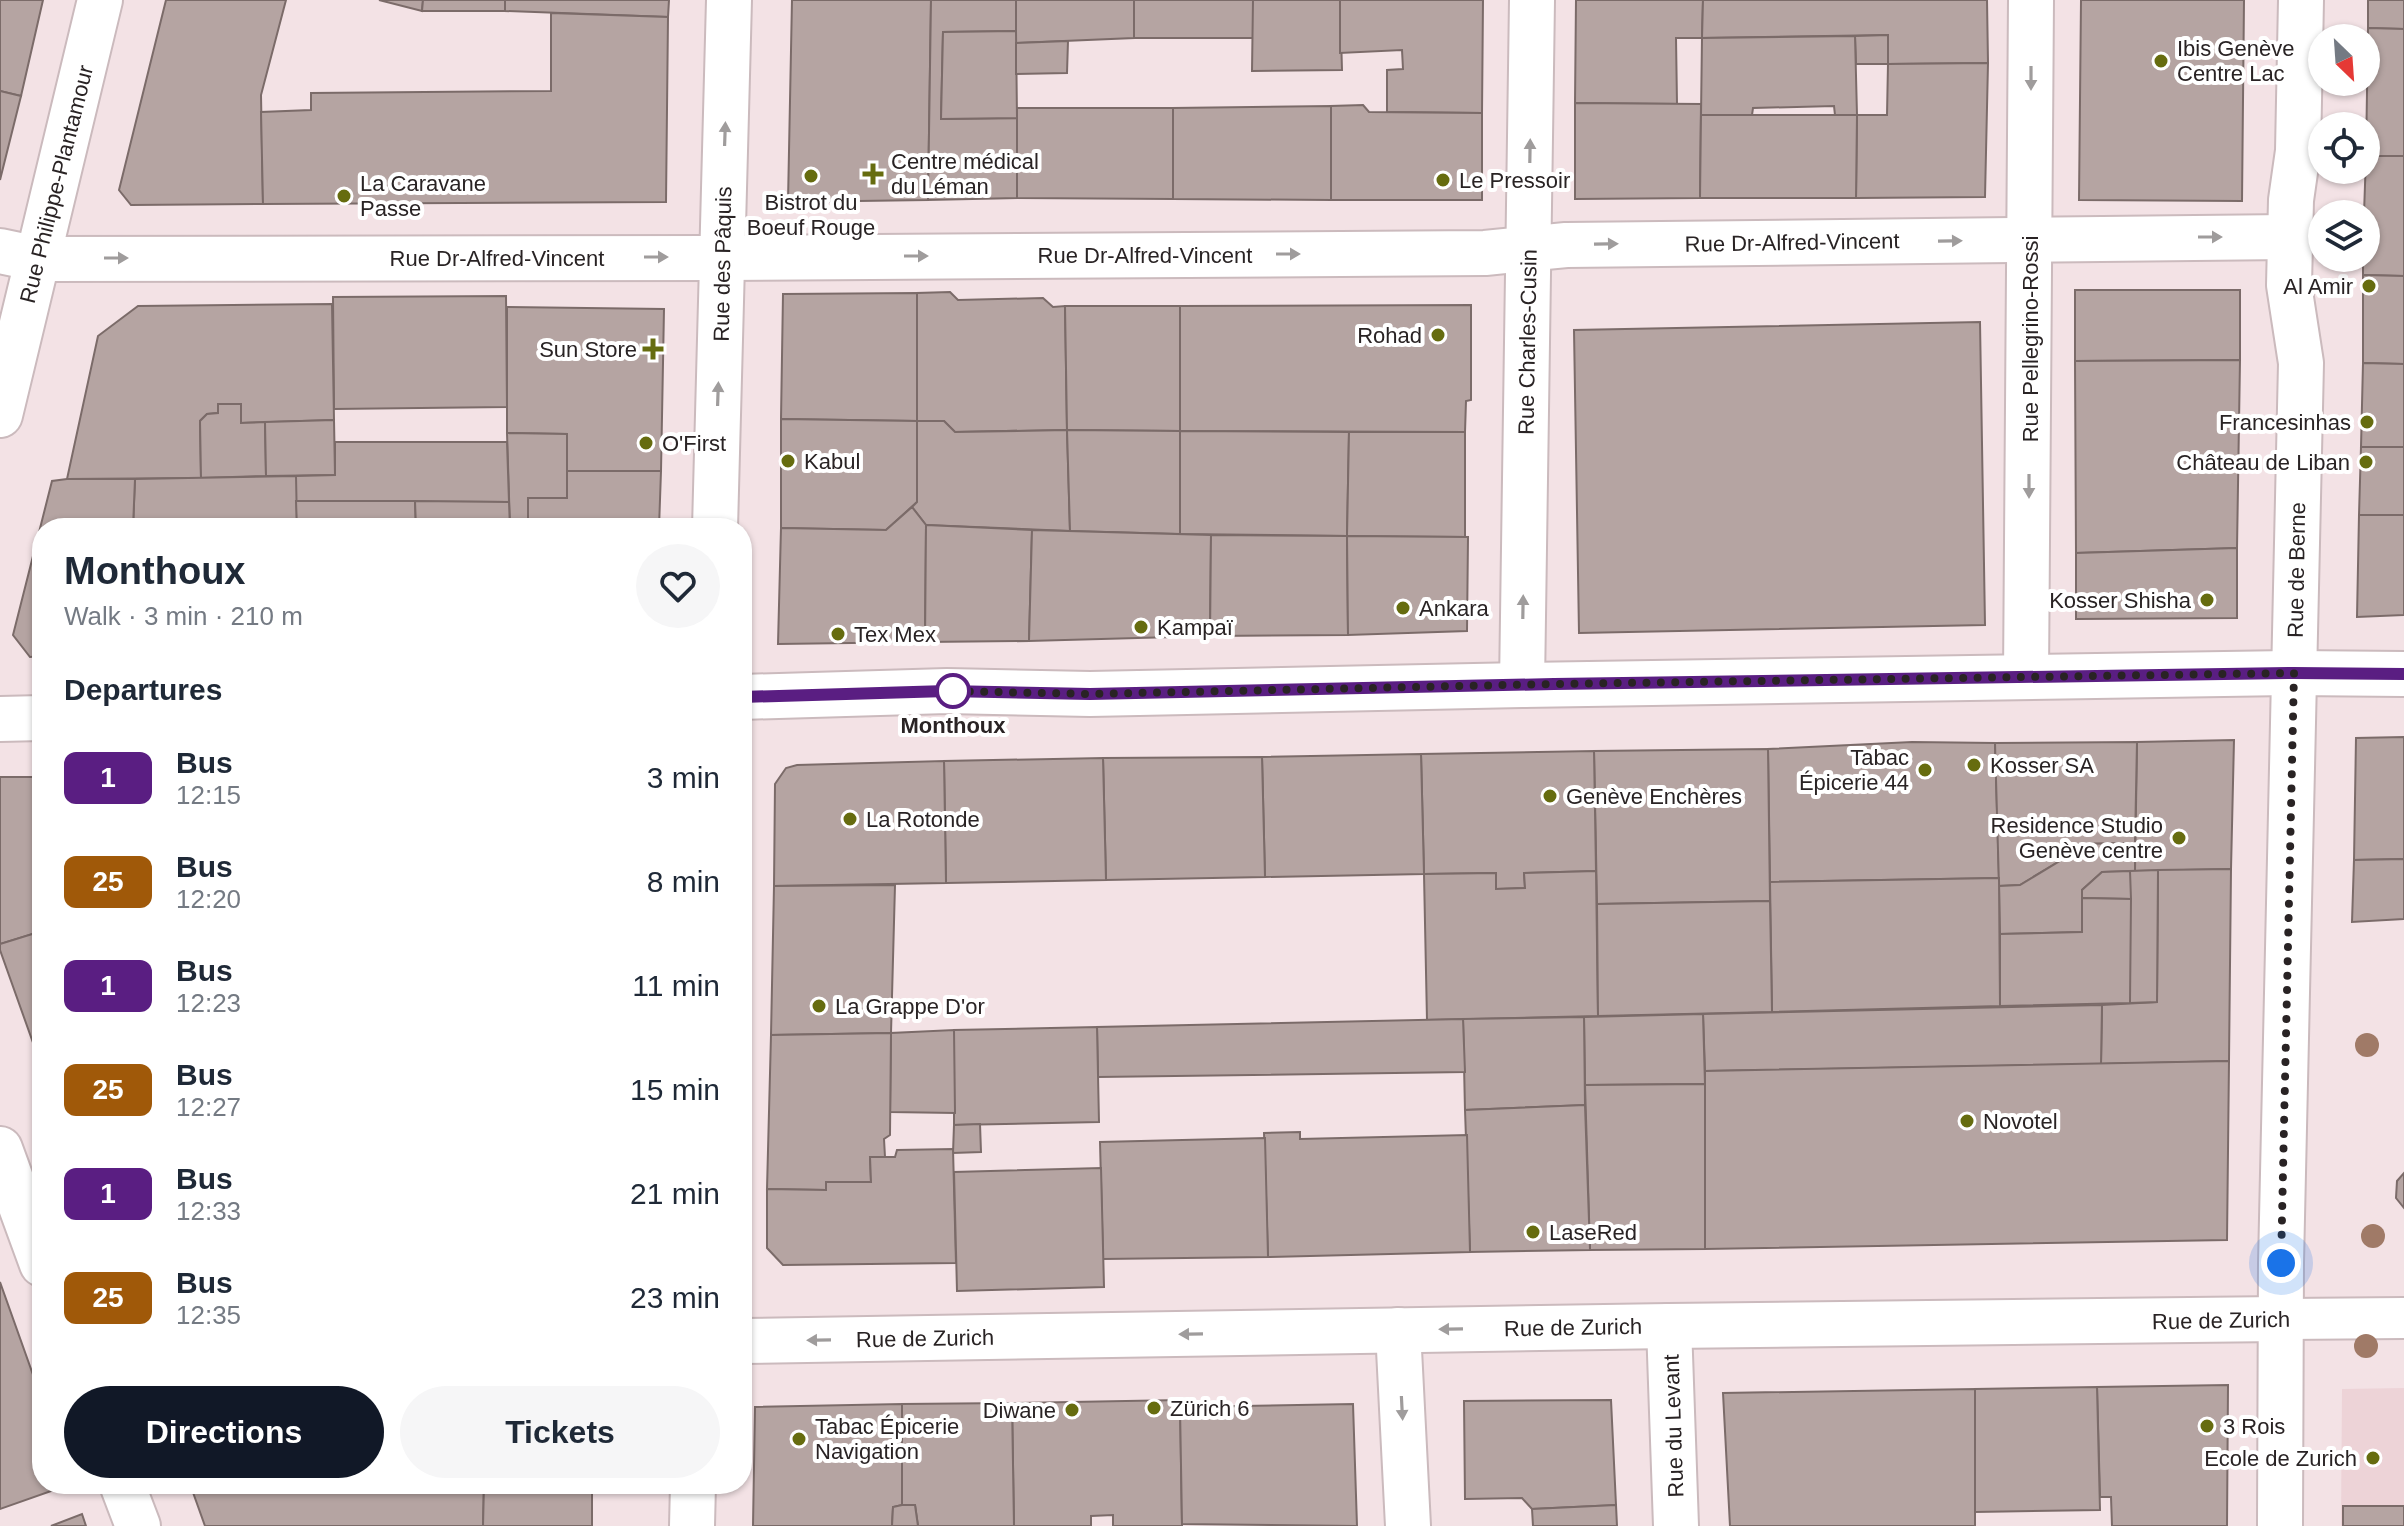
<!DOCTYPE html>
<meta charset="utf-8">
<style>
:root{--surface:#fff;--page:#f6f6f7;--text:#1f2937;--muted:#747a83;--accent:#111827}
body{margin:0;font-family:Helvetica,sans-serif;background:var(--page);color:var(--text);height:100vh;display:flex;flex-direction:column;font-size:30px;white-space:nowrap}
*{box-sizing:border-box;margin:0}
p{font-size:26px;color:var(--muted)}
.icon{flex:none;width:44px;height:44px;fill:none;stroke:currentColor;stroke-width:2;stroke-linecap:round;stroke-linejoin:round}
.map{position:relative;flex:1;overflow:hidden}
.side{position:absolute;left:32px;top:518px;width:720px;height:976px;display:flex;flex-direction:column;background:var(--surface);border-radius:32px;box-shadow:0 2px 6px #0004}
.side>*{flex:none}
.badge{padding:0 16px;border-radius:12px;font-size:28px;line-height:52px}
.needle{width:52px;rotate:155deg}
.fabs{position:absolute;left:2308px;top:24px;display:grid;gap:16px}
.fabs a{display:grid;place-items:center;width:72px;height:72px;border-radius:50%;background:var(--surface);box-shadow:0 2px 6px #0004;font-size:40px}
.you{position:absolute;width:40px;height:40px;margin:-20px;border:6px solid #fff;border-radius:50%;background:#1a73e8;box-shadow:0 0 0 12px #1a73e833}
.map>.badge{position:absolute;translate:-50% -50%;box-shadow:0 0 0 4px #fff}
h2{padding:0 32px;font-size:30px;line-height:72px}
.round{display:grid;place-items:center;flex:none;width:84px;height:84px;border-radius:42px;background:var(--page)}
.head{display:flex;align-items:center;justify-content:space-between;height:136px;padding:0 32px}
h1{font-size:38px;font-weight:700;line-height:60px}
.primary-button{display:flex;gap:16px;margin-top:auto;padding:16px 32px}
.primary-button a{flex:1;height:92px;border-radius:48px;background:var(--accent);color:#fff;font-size:32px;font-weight:700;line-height:92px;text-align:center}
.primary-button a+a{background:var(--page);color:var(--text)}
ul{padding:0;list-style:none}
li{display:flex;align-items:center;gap:24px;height:104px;padding:0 32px}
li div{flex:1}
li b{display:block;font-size:30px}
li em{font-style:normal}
li .badge{min-width:88px;font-weight:700;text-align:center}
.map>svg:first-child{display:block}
</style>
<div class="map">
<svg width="2404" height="1526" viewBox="0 0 2404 1526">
<rect width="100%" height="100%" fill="#f3e2e5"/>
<path fill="#edd3d7" d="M2404,1388V1526H2341L2342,1389Z"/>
<g fill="#b5a4a2" stroke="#7b6b69" stroke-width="2">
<path d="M0,0H43L21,96L0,91Z"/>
<path d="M166,0H286L261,95L263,204L131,205L119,190Z"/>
<path d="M379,0H423L422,11Z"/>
<path d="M423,0H505V11H422Z"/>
<path d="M505,0H669L668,17L505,11Z"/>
<path d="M792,0H931L928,200L788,202Z"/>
<path d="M931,0H1016V31L943,32L941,119L1017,118V198L928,200Z"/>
<path d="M1016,0H1134V38L1016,43Z"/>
<rect x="1134" y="0" width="119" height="38"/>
<path d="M1253,0H1340L1342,70L1252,71Z"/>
<path d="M1340,0H1483L1482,113L1387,112V70L1403,69L1402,50L1340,53Z"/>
<path d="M1576,0H1703L1702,38H1676L1677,104L1575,103Z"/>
<path d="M1703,0H1987L1988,63L1888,64V35L1702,38Z"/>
<path d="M2081,0H2244L2242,201L2079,200Z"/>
<path d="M2368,0H2404V29L2368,28Z"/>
<path d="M2368,0H2404V29L2368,28Z"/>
<path d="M551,13L668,17L666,202L263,204L261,112L311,110V93L551,91Z"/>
<path d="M2368,28L2404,29V156H2366Z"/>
<path d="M1016,31L1017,118L941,119L943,32Z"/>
<path d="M1888,35V64H1856L1855,36Z"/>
<path d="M1855,36L1857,115H1835L1834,106L1753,108L1752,115H1701L1702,38Z"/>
<path d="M1068,41L1067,73L1016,74V43Z"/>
<path d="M1988,63L1985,197L1856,198L1857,115H1887L1888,64Z"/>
<path d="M0,91L21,96L0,180Z"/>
<path d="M1575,103L1701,104L1700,198L1575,199Z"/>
<path d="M1363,105L1369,112L1482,113V200H1331V106Z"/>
<path d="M1331,106V200L1173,199V108Z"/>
<path d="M1017,108H1173V199L1017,198Z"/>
<path d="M1701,115H1857L1856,198H1700Z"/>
<path d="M2366,156H2404V276L2363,275V258H2366V214H2364Z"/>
<path d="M2363,275L2404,276V364L2363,363Z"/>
<path d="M2075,290H2240V360L2075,361Z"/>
<path d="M950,292L958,300L1043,298L1053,307L1065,306L1067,430L955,432L944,421H917V293Z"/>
<path d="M917,293V421L781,419L783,294Z"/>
<path d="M506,296L507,407L334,409L333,297Z"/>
<path d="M332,304L334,420L241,423V404H218V413L207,414L200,421L201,478L67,479L98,336L138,306Z"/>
<path d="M1471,305V400L1466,401L1465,432L1180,431V306Z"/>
<path d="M1065,306H1180V431L1067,430Z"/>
<path d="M507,307L664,309L661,471H567V434L507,433Z"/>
<path d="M1980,322L1985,625L1579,633L1574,330Z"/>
<path d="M2240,360L2237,548L2076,553L2075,361Z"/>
<path d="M2363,363L2404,364V447H2361Z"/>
<path d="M218,404H241V423L265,422L266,476L201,478L200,421L207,414L218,413Z"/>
<path d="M781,419L917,421V502L886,530L781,528Z"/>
<path d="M334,420L335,475L266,476L265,422Z"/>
<path d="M917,421H944L955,432L1067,430L1070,531L926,525L912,507L917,502Z"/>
<path d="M1067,430L1180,431V534L1070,531Z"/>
<path d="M1180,431L1349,432L1347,536L1180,534Z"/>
<path d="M1349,432H1465V537L1347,536Z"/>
<path d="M507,433L567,434V498H528V528H510Z"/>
<path d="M335,442H507L509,502L296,501V476L335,475Z"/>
<path d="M2361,447H2404V515H2359Z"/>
<path d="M567,471H661L659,528H528V498H567Z"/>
<path d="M296,476L297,525L133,527L135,479Z"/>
<path d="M67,479H135L133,528H42V656L30,657L13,635L52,481Z"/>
<path d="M296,501H415L416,528H297Z"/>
<path d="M415,501L509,502L510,528H416Z"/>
<path d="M912,507L926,525L925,642L778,644L781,528L886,530Z"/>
<path d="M2359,515H2404V615L2357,617Z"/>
<path d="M297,525V528H133V527Z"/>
<path d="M926,525L1032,530L1029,641L925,642Z"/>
<path d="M1032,530L1211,535L1210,636L1029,641Z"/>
<path d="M1211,535L1347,536L1348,635L1210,636Z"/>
<path d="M1347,536L1468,537L1467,631L1348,635Z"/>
<path d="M2237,548V618L2076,619V553Z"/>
<path d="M2404,737V859L2354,860L2356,738Z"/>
<path d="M2234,740L2231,869L2135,871L2137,742Z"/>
<path d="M1912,742L1995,743L1999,878L1770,882L1768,749Z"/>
<path d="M2137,742L2135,843L2078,844V850L2020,885L1999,886L1995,743Z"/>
<path d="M1768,749L1770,901L1597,904L1594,751Z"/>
<path d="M1594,751L1596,871L1524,873L1525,888L1496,889V873L1424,874L1421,754Z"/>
<path d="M1421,754L1424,874L1265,877L1262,757Z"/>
<path d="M1262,757L1265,877L1106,880L1103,758Z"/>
<path d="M1103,758L1106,880L946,883L944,761Z"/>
<path d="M944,761L946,883L774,886L775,784L786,768L797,765Z"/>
<path d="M0,777H42V931L0,944Z"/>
<path d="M2135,843V871L2102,872L2082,890V932L2000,934L1999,886L2020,885L2078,850V844Z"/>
<path d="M2404,859V919L2352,922L2354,860Z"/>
<path d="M2231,869L2229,1061L2101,1064L2102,1005L2157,1002L2158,870Z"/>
<path d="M2158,870L2157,1002L2130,1003V871Z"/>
<path d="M1596,871L1598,1016L1427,1020L1424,874L1496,873V889L1525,888L1524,873Z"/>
<path d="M2130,871L2131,899L2082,898V890L2102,872Z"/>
<path d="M1999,878L2000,1006L1772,1012L1770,882Z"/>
<path d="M895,885L891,1033L771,1035L774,886Z"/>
<path d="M2082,898L2131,899L2130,1003L2000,1006V934L2082,932Z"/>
<path d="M1770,901L1772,1012L1598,1016L1597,904Z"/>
<path d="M42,931V1068L0,950V944Z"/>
<path d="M2102,1005L2101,1064L1705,1071L1703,1014Z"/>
<path d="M1703,1014L1705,1084L1585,1085L1584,1017Z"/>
<path d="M1584,1017L1585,1105L1465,1110L1463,1019Z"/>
<path d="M1463,1019L1465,1072L1098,1077L1097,1027Z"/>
<path d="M1097,1027L1099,1122L954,1125V1030Z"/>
<path d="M954,1030L955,1113L890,1112L891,1033Z"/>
<path d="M891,1033L890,1135L884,1139L885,1157H870L871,1182H826V1190L767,1189L771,1035Z"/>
<path d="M2229,1061L2227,1240L1705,1249V1071Z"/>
<path d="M1705,1084V1249L1590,1250L1585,1085Z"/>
<path d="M1585,1105L1590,1250L1470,1252L1465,1110Z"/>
<path d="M980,1124L981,1152L953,1153L954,1125Z"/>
<path d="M1300,1132V1139L1467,1135L1470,1252L1268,1257L1264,1133Z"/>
<path d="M1265,1138L1268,1257L1103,1259L1100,1142Z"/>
<path d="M953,1149L956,1263L783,1265L767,1248V1189L826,1190V1182H871L870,1157H895L897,1150Z"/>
<path d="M1101,1168L1104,1287L957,1291L954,1172Z"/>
<path d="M2404,1173V1208L2396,1198L2397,1181Z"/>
<path d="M0,1282L42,1400V1484H71L0,1509Z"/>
<path d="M2228,1385L2227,1526H2112L2111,1497H2100L2097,1387Z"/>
<path d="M2097,1387L2100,1510L1975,1512V1389Z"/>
<path d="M1975,1389V1526H1730L1723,1393Z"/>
<path d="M1180,1400L1182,1526H1113V1515L1091,1516V1526H1014L1012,1403Z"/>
<path d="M1611,1400L1616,1505L1532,1509L1522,1498L1465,1499L1464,1401Z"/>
<path d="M1012,1403L1014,1526H918L915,1505H902V1404Z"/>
<path d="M902,1404V1505L893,1507L892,1526H753L755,1407Z"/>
<path d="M1353,1404L1357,1526L1182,1524L1180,1407Z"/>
<path d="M190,1484H484L483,1526H205Z"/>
<path d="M484,1484H592V1526H483Z"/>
<path d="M902,1505H915L918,1526H892L893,1507Z"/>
<path d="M1616,1505L1617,1526H1533L1532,1509Z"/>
<rect x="2343" y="1506" width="61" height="20"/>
<path d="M82,1514L86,1526H51Z"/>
</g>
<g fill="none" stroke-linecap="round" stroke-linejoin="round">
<defs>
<path id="pedestrian" d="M2280,1319L2404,1318"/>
<g id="minor">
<path d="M0,251L38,259L722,258L1485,253L1566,245L2289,237"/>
<path d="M0,415L100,0"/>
<path d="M715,528L729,0"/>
<path d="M2026,677L2031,0"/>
<path d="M1522,685L1532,0"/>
<path d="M742,697L947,691L1090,694L1522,685L2294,673L2404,674"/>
<path d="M0,719L42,718"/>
<path d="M0,1149L42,1264"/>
<path d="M1669,1326L1676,1526"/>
<path d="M1398,1330L1408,1526"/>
<path d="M742,1341L1669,1326L2280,1319"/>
<path d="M122,1484L138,1526"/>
<path d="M692,1526L693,1484"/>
<path d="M2280,1526L2281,1263L2301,363L2289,285L2291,200L2298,151L2301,0"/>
</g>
</defs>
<use href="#pedestrian" stroke="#cbbabd" stroke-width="44"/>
<use href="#minor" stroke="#cbbabd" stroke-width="48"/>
<use href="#pedestrian" stroke="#fff" stroke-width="40"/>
<use href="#minor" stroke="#fff" stroke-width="44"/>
</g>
<g fill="#a07a67">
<circle cx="2367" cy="1045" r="12"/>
<circle cx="2373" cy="1236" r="12"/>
<circle cx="2366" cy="1346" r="12"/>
</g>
<defs><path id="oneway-solid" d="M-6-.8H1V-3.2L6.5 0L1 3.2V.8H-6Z" transform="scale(2)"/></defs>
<g fill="#9f9c9c">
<use href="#oneway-solid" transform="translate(2031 78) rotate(90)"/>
<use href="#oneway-solid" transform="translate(725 134) rotate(-88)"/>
<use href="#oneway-solid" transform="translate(1530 151) rotate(-89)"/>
<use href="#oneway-solid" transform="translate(2210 237)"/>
<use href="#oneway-solid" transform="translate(1950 241) rotate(-1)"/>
<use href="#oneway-solid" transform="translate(1606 244) rotate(-1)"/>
<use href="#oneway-solid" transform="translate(1288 254)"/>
<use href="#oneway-solid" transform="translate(916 256)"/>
<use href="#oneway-solid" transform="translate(656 257)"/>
<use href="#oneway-solid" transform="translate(116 258)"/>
<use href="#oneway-solid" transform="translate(718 394) rotate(-88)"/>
<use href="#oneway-solid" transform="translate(2029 486) rotate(90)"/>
<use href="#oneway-solid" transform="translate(1523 607) rotate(-89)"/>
<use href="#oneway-solid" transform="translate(1451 1329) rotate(179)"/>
<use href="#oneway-solid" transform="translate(1191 1334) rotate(179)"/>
<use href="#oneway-solid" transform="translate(819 1340) rotate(179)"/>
<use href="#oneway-solid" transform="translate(1402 1408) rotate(87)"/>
</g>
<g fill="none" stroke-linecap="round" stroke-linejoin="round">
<defs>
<path id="line" d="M742,697L947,691L1090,694L1554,684L2294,673L2404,674"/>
</defs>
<use href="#line" stroke="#fff" stroke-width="18"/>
<use href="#line" stroke="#5a1e82" stroke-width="12"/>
<path stroke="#292324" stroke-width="8" stroke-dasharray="0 14.4" d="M953,691H947L1090,694L1554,684L2294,673L2281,1263"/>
</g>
<g fill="#666c0f" stroke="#fff" stroke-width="3">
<circle cx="2161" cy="61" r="8"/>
<path d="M869 162h8v8h8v8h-8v8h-8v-8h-8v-8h8z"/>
<circle cx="811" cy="176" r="8"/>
<circle cx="1443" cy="180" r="8"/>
<circle cx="344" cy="196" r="8"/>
<circle cx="2369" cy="286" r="8"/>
<circle cx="1438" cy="335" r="8"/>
<path d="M649 337h8v8h8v8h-8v8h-8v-8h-8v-8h8z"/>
<circle cx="2367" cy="422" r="8"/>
<circle cx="646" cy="443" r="8"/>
<circle cx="788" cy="461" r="8"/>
<circle cx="2366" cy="462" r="8"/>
<circle cx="2207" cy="600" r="8"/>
<circle cx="1403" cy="608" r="8"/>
<circle cx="1141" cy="627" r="8"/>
<circle cx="838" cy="634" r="8"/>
<circle cx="1974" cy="765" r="8"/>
<circle cx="1925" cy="770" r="8"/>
<circle cx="1550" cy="796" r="8"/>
<circle cx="850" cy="819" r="8"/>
<circle cx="2179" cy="838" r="8"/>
<circle cx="819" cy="1006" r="8"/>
<circle cx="1967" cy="1121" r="8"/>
<circle cx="1533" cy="1232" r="8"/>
<circle cx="1154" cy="1408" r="8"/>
<circle cx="1072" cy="1410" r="8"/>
<circle cx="2207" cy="1426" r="8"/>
<circle cx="799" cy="1439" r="8"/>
<circle cx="2373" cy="1458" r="8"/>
</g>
<circle fill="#fff" stroke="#5a1e82" stroke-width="4" cx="953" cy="691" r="16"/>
<g text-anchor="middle" stroke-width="8" stroke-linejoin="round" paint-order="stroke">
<g font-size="22" fill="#292324" stroke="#fff" text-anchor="start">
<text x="2177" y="56">Ibis Genève<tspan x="2177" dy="25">Centre Lac</tspan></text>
<text x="891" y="169">Centre médical<tspan x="891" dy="25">du Léman</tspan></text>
<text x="1459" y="188">Le Pressoir</text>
<text x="360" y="191">La Caravane<tspan x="360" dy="25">Passe</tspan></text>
<text x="811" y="210" text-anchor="middle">Bistrot du<tspan x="811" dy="25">Boeuf Rouge</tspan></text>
<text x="2353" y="294" text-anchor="end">Al Amir</text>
<text x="1422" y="343" text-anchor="end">Rohad</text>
<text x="637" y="357" text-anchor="end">Sun Store</text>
<text x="2351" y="430" text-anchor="end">Francesinhas</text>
<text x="662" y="451">O'First</text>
<text x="804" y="469">Kabul</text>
<text x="2350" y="470" text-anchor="end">Château de Liban</text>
<text x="2191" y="608" text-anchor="end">Kosser Shisha</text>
<text x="1419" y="616">Ankara</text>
<text x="1157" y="635">Kampaï</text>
<text x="854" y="642">Tex Mex</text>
<text x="1909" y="765" text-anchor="end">Tabac<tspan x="1909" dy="25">Épicerie 44</tspan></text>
<text x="1990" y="773">Kosser SA</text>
<text x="1566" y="804">Genève Enchères</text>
<text x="866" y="827">La Rotonde</text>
<text x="2163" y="833" text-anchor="end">Residence Studio<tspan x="2163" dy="25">Genève centre</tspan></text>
<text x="835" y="1014">La Grappe D'or</text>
<text x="1983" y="1129">Novotel</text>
<text x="1549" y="1240">LaseRed</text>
<text x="1170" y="1416">Zürich 6</text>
<text x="1056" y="1418" text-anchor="end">Diwane</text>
<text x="815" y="1434">Tabac Épicerie<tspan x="815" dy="25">Navigation</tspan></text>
<text x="2223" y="1434">3 Rois</text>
<text x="2357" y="1466" text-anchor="end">Ecole de Zurich</text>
</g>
<g font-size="22" fill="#292324" stroke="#fff">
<text transform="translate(56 184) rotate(-76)" y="8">Rue Philippe-Plantamour</text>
<text transform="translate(1792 242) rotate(-1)" y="8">Rue Dr-Alfred-Vincent</text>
<text x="1145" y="263">Rue Dr-Alfred-Vincent</text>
<text x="497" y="266">Rue Dr-Alfred-Vincent</text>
<text transform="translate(722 264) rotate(-89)" y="8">Rue des Pâquis</text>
<text transform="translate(2030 339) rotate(-90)" y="8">Rue Pellegrino-Rossi</text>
<text transform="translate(1527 342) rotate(-89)" y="8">Rue Charles-Cusin</text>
<text transform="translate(2296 570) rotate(-89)" y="8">Rue de Berne</text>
<text transform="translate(2221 1320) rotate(-1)" y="8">Rue de Zurich</text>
<text transform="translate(1573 1327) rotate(-1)" y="8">Rue de Zurich</text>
<text transform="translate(925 1338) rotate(-1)" y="8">Rue de Zurich</text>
<text transform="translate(1673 1426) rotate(-92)" y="8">Rue du Levant</text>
</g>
<g font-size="22" font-weight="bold" fill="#292324" stroke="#fff">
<text x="953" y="733">Monthoux</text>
</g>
</g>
</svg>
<div class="fabs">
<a><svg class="needle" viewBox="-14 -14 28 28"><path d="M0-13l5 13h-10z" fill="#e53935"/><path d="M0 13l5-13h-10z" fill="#747a83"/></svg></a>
<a><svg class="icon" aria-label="locate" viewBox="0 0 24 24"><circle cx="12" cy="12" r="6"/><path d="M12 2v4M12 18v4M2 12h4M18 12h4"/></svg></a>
<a><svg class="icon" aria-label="layers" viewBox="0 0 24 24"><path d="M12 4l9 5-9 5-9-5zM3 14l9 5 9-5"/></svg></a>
</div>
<div class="you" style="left:2281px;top:1263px"></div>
<section class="side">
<div class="head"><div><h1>Monthoux</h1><p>Walk · 3 min · 210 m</p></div><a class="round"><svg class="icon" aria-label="heart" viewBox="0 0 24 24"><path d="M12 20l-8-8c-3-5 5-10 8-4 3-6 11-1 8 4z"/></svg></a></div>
<h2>Departures</h2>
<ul>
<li><span class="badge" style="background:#5a1e82;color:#fff">1</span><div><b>Bus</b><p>12:15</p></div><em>3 min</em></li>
<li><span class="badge" style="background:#a05909;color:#fff">25</span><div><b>Bus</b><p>12:20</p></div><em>8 min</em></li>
<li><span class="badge" style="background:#5a1e82;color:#fff">1</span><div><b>Bus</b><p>12:23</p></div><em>11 min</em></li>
<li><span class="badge" style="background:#a05909;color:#fff">25</span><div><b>Bus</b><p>12:27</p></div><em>15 min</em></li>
<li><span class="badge" style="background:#5a1e82;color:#fff">1</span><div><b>Bus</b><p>12:33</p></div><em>21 min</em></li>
<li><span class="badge" style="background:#a05909;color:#fff">25</span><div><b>Bus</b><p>12:35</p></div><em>23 min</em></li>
</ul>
<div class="primary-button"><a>Directions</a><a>Tickets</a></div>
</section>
</div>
